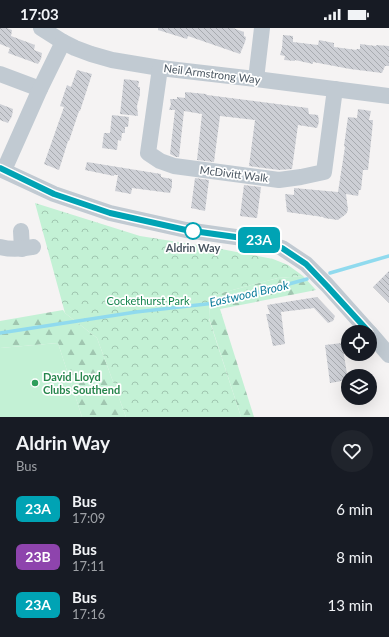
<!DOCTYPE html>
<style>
:root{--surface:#171b24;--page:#20242c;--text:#f1f3f6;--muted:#9ea1a6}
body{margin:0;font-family:Lato,sans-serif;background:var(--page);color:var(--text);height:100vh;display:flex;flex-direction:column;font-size:15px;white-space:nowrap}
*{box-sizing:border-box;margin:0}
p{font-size:13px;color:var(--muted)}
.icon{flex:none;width:22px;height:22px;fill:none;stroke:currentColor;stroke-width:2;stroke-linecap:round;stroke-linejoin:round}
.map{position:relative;height:389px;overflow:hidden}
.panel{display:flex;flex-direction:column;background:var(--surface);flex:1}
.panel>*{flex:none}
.badge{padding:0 8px;border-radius:6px;font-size:14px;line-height:26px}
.controls{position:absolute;left:341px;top:297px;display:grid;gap:8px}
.controls a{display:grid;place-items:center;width:36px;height:36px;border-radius:50%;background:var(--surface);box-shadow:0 4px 16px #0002;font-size:20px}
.map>.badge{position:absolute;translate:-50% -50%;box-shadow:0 0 0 2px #fff}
.round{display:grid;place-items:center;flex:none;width:42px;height:42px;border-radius:21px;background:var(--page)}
.overview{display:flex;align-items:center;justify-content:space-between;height:68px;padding:0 16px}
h1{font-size:19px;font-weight:700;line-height:30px}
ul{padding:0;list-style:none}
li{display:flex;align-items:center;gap:12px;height:48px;padding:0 16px}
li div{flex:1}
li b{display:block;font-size:15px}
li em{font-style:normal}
li .badge{min-width:44px;font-weight:700;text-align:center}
.status{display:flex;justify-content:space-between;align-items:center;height:28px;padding:0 20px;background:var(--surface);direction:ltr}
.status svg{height:11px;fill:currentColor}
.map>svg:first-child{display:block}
</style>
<div class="status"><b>17:03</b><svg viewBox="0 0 49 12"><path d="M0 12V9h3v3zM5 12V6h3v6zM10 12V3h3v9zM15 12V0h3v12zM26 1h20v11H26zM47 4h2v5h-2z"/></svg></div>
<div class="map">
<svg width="389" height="389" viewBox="0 0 389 389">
<defs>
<pattern id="forest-firs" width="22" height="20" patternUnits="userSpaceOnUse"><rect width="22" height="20" fill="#c3f1d5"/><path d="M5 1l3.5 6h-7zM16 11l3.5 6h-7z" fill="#a0c6b0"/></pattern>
<pattern id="park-crowns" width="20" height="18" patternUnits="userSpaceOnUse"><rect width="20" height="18" fill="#c3f1d5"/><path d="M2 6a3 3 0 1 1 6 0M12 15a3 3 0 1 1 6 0" fill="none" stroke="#a0c6b0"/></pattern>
<pattern id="building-back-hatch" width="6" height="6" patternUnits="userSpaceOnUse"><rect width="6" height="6" fill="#cdcfd5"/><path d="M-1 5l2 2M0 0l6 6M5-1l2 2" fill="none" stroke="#a8abb0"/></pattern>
</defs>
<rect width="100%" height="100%" fill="#f5f3f3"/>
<g fill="url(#forest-firs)">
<path d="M303,248L316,262L220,281L254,389H241L209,290L210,268L278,250Z"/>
<path d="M63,282L65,285L97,310L126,389H82L58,315L0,320V293Z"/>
</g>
<path fill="url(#park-crowns)" d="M35,175L140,208L216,220L273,231L288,237L303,248L278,250L210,268L209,291L241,389H126L97,310L65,285Z"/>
<path fill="#c3f1d5" d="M58,315L82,389H0V320Z"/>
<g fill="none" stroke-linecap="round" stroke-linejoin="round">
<g stroke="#90daee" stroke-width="3.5">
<path d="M330,245L389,228"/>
<path d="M0,305L136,284L224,274L307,251"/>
</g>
</g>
<g fill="url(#building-back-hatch)">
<path d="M0,0H7L12,2L11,8L35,17L34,22L42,25L41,31L38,36L8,25L10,20L0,16Z"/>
<path d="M158,0H233L244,4V8L246,9L245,14L240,26L188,8L187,11L158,2Z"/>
<path d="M283,7L293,8V14L318,17L319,12L334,15V19L357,22L356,21H360V16L376,18V17L389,18V38H385L382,45L350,41L313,34V36L295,32V33L284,32L285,28L280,27L282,20Z"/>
<path d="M77,42L92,46L80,83H79L69,113H68L59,142L44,136L64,79L60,78L67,57L71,59Z"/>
<path d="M124,51L139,53L138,59H140V66L137,78L138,88L120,86Z"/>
<path d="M185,64L206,66L207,67L308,80L309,86L318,87L319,94L317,100L298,97L292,141L279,142L249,138L255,92L220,88L214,134L197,132L202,86L184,83L179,129H176L170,126L175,82H169L171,76L170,71H177V69L185,70Z"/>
<path d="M0,76L13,81L12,88L8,95L0,92Z"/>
<path d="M358,81L371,83L369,92H373L372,104L368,142H363L361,162H359L358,168L346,166L348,182L346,186L338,192L324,190L323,189L287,184L285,166L294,167V160L338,164L345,119L344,118L348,89L357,90Z"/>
<path d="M112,87L129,89L128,99H125V105H122L121,113L118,112L117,122L102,120L104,105H110Z"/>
<path d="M87,134L161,146V149L172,151V158L170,165L132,160L131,166L115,163L118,147H114V148L85,142Z"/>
<path d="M195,150L209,152L205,183L191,180Z"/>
<path d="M244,157L261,159L257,190L240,188Z"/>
<path d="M389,243V275L373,259Z"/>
<path d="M317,269L335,288L333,293L328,295L314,280L281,284L285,316L273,318L266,286H270L267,277Z"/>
<path d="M342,315L348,352L330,355L325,317Z"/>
</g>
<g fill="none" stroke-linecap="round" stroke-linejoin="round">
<g stroke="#c1cad2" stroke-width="16">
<path d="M41,0L63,14L75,20L91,26L112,32L160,40L256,51L389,68"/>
<path d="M160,40L148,125L160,133L174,138L279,152L301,149L324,144L335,61"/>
<path d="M0,46L40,61"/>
<path d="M256,51L262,0"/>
<path d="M0,141L54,166L110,185L186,202L257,212L282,220L306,236L327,257L369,304"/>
<path d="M4,142L40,61L63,14"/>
<path d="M21,203L22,221"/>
<path d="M0,219C11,222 22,221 33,219"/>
<path d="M370,305L389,327"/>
</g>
</g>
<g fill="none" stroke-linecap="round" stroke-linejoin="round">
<defs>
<path id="line" d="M0,140L54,166L110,185L186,202L257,212L282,220L306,236L327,258L369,304"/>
</defs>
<use href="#line" stroke="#fff" stroke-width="9"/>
<use href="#line" stroke="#00a3b4" stroke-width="6"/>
</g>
<circle fill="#fff" stroke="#00a3b4" stroke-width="2" cx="193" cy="203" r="8"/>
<circle fill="#2e9e5b" stroke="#fff" stroke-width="1.5" cx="35" cy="355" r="4"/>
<g text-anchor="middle" stroke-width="3.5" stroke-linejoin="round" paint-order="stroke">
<g font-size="11" fill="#4a5661" stroke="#fff">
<text transform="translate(212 46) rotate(7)" y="4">Neil Armstrong Way</text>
<text transform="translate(234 146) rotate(7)" y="4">McDivitt Walk</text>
</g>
<g font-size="11" font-weight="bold" fill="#4a5661" stroke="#fff">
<text x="193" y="224">Aldrin Way</text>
</g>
<g font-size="11" fill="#17864f" stroke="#fff">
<text x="148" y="277">Cockethurst Park</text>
</g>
<g font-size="11" font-weight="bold" fill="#27864d" stroke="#fff" text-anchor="start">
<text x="43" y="353">David Lloyd<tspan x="43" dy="13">Clubs Southend</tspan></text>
</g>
<g font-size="12" font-style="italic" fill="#0c7c9b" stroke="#fff">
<text transform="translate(249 266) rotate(-13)" y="4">Eastwood Brook</text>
</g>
</g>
</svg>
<div class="controls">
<a><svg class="icon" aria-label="locate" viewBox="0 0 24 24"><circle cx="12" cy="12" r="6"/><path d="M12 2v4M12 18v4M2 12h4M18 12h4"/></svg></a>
<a><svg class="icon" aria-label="layers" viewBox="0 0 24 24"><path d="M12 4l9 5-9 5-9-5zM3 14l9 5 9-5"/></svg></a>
</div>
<b class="badge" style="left:259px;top:212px;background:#00a3b4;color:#fff">23A</b>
</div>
<section class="panel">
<div class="overview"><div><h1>Aldrin Way</h1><p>Bus</p></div><a class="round"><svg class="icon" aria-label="heart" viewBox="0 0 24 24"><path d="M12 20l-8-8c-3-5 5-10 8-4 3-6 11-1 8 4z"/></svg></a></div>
<ul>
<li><span class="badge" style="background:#00a3b4;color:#fff">23A</span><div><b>Bus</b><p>17:09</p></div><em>6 min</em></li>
<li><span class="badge" style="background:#8e44ad;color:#fff">23B</span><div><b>Bus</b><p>17:11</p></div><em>8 min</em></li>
<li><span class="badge" style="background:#00a3b4;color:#fff">23A</span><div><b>Bus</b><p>17:16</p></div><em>13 min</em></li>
</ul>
</section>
